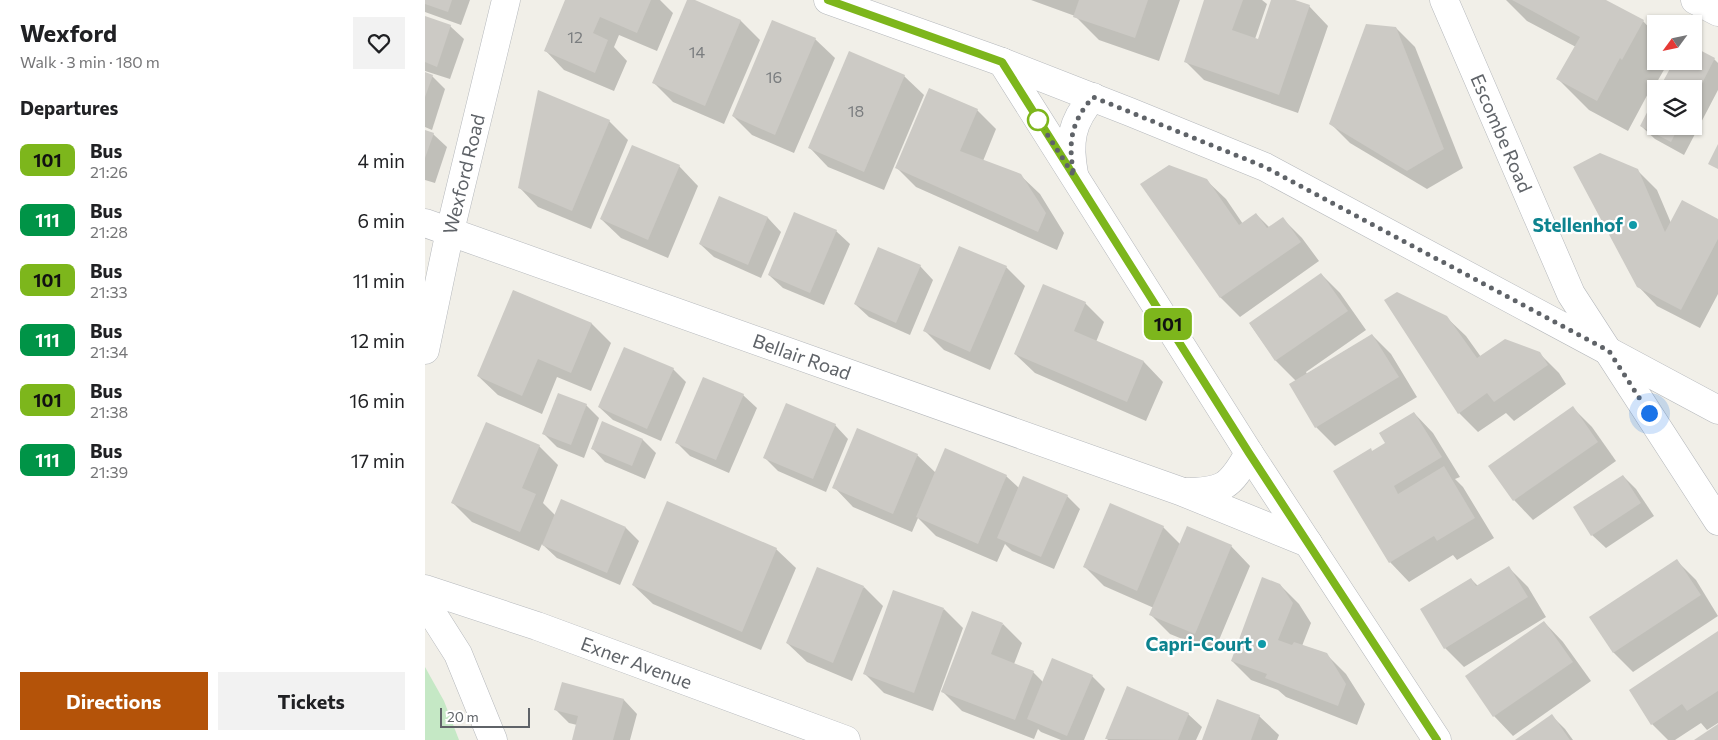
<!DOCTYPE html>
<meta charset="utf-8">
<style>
:root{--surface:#fff;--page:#f2f2f2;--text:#202124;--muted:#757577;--accent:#b45309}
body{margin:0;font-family:Commissioner,sans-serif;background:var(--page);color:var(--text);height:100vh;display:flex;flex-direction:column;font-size:19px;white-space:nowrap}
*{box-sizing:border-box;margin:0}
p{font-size:16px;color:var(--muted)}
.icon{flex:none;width:28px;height:28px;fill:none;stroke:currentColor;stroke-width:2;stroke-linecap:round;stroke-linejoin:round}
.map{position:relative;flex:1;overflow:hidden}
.drawer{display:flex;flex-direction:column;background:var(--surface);width:425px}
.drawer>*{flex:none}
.badge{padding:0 10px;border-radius:8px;font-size:18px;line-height:32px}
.needle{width:32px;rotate:237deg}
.controls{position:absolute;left:1222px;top:15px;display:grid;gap:10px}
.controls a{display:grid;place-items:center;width:55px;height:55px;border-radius:0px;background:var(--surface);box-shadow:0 1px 4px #0004;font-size:25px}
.scale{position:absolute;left:15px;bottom:12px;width:90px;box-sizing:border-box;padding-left:5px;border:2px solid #5f6368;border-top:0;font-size:14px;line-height:18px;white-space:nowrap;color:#5f6368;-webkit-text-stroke:4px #fff;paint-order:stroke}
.you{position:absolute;width:25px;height:25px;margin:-12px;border:4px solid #fff;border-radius:50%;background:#1a73e8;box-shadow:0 0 0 8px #1a73e833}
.map>.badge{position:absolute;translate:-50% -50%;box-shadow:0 0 0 2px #fff}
h2{padding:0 20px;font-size:19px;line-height:45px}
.round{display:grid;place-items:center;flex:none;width:52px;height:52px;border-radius:0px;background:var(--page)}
.overview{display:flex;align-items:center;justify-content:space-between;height:85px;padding:0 20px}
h1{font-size:24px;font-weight:700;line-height:38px}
.button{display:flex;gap:10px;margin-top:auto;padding:10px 20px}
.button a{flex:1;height:58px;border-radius:0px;background:var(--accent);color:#fff;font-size:20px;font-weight:700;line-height:58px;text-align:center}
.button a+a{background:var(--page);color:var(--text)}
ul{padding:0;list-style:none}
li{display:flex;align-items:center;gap:15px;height:60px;padding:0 20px}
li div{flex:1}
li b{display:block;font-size:19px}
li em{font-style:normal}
li .badge{min-width:55px;font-weight:700;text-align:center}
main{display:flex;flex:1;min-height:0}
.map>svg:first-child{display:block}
</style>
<main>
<section class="drawer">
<div class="overview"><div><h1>Wexford</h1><p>Walk · 3 min · 180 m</p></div><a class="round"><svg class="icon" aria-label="heart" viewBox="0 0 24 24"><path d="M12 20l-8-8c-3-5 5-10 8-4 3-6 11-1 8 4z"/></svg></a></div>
<h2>Departures</h2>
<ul>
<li><span class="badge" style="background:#7db61c;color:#111">101</span><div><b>Bus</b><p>21:26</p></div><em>4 min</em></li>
<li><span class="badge" style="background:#009447;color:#fff">111</span><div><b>Bus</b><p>21:28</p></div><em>6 min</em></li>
<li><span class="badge" style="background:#7db61c;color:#111">101</span><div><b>Bus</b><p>21:33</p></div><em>11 min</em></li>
<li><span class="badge" style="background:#009447;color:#fff">111</span><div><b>Bus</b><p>21:34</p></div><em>12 min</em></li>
<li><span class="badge" style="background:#7db61c;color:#111">101</span><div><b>Bus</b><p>21:38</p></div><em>16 min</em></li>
<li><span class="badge" style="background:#009447;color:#fff">111</span><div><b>Bus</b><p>21:39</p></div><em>17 min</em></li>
</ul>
<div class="button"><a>Directions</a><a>Tickets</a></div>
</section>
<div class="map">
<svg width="1293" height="740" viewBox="0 0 1293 740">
<rect width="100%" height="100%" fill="#f1efe8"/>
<path fill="#c5e8c5" d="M0,667L19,701L34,740H0Z"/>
<g fill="#0003">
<path d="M0,0H45L36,25L0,12Z"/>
<path d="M141,0H235L248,13L232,51L194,35L189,47L202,61L189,91L139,70L120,50Z"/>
<path d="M263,0L316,21L335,40L299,124L248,102L229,83Z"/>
<path d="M606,0H755L734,61L674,40L650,16Z"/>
<path d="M781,0H837L842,4L830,39L834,40L848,0H866L884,6L903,26L873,113L779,80L760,61Z"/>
<path d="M1081,0H1178L1218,21L1231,35V61H1244L1228,89L1226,88L1203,131L1164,110L1133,79L1151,47L1102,21Z"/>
<path d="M0,17L25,26L39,39L25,79L0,71Z"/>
<path d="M971,28L990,47L1038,168L1002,189L925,143L906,124Z"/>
<path d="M390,39L410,58L369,153L327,135L308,116Z"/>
<path d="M1269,48L1289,59L1293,63V90L1259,155L1230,139L1216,126L1231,97V126H1269Z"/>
<path d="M0,74L7,76L20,89L7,130L0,127Z"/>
<path d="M479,76L499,95L459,190L403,167L384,147Z"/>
<path d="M552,110L571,129L558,161L595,175L615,194L639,233L632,250L491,187L472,168Z"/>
<path d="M184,121L203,140L166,229L113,207L94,187Z"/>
<path d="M0,131L8,134L22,147L10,183L0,180Z"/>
<path d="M254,166L273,186L243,258L196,238L176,219Z"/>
<path d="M1212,170L1232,190L1246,223L1293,220V294L1275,328L1232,306L1213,286Z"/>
<path d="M781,180L801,199L818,224L831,214L845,228L858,219L877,238L894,261L815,317L796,298L717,185Z"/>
<path d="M294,198L343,218L356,232L336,278L289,257L275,244Z"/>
<path d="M411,231L425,244L399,305L358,288L344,275Z"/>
<path d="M495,266L508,280L485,335L444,317L430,304Z"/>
<path d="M581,267L600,286L565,370L519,350L500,331Z"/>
<path d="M896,274L915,293L941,330L881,372L882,374L947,335L966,354L992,397L910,446L891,427L871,381L851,361L825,324Z"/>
<path d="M89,291L167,324L186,343L166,391L132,377L117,414L73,395L53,376Z"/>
<path d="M660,303L679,322L671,342L719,362L738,382L721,421L610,373L590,354Z"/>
<path d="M1021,317L1041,336L1056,357L1114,353L1134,373L1141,384L1089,421L1081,413L1053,432L1034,413Z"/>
<path d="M248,369L261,382L236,441L188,420L174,407Z"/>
<path d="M318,395L332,408L304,473L265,456L252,443Z"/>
<path d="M161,405L174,418L159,458L132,447L119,434Z"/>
<path d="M1148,408L1167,427L1191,461L1108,520L1089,500Z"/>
<path d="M989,413L1008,433L1035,477L1030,479L1038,487L1069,538L1032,560L1028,555L984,582L965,562L948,452L961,444Z"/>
<path d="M178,423L218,440L231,453L220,479L180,462L167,448Z"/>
<path d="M410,425L423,439L401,492L353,471L340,458Z"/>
<path d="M114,446L133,465L118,503L130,515L201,528L214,541L195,585L132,558L117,544L114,551L47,522L28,503Z"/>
<path d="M492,455L511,473L581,476L594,488L642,496L655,509L629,569L587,551L580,544L572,562L511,536L493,518L487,532L428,507L409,487Z"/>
<path d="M1198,476L1211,489L1229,516L1181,548L1167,535Z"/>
<path d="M738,527L755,544L806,546L825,566L789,652L745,634L726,615L729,608L679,586L660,567Z"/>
<path d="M351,549L371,568L336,650L228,604L208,585Z"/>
<path d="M1252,561L1271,580L1293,616L1208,672L1189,653L1166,618Z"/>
<path d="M1084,568L1103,587L1121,617L1039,667L1020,648L1046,579L1053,586Z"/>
<path d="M855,585L874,604L886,623L877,646L901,654L921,674L940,704L932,725L861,697L853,690L826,680L807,661Z"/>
<path d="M439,587L458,606L427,681L382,662L362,643Z"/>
<path d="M519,609L538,628L508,711L459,693L440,674Z"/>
<path d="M1119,622L1138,642L1166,681L1088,736L1069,716L1042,677Z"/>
<path d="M578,624L597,643L589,664L608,672L618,682L667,676L680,689L659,740H636L616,732L613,729L609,739L537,711L516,690L518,691Z"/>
<path d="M1293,633V723L1282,730L1276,723L1250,740H1243L1227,724Z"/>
<path d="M199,700L212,714L205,740H148L152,725L144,723L130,709Z"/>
<path d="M763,714L777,727L771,740H683L681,738Z"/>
<path d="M834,716L854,735L852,740H778Z"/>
<path d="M1127,716L1140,729L1148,740H1092Z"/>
</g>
<g fill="#cccac5">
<path d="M0,0H27L23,12L0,4Z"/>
<path d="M140,0H226L212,33L175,17L168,33L183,40L170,73L119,51Z"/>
<path d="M262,0H270L316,20L280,106L227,83Z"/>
<path d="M654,0H723L710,38L648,17Z"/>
<path d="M779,0H818L807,30L833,39L846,0H870L885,5L854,95L759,62Z"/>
<path d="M1087,0H1181L1219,20L1197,60L1195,58L1172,101L1131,79L1155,37Z"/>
<path d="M0,16L26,25L12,67L0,62Z"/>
<path d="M347,20L391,38L350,135L307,116Z"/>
<path d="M941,24L971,27L1019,149L982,171L904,124Z"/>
<path d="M1269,47L1290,58L1269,99V89H1234L1249,61H1269Z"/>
<path d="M424,51L480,75L439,172L383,148Z"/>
<path d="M0,72L8,75L0,97Z"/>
<path d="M504,88L553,109L535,151L596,174L621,213L613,232L470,168Z"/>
<path d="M113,90L185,120L147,211L93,188Z"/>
<path d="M1231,95V126H1254L1246,142L1215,126Z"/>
<path d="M0,130L9,133L0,158Z"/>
<path d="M1293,144V169L1283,164Z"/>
<path d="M207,145L255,165L223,240L175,219Z"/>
<path d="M1175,153L1213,169L1240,232L1257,200L1293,219V239L1256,310L1212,287L1148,167Z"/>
<path d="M744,165L782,179L814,225L831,213L842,228L858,217L876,242L795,298L715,184Z"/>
<path d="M294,196L343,217L323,265L274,244Z"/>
<path d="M369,212L412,230L385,293L343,275Z"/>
<path d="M534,246L582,266L545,352L498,331Z"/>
<path d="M453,247L496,265L471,323L429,304Z"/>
<path d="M896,273L923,311L850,361L824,323Z"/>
<path d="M618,284L661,302L649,331L719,361L702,402L589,354Z"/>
<path d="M88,290L167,323L146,373L113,359L97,396L52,376Z"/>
<path d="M972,292L1022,316L1052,358L1080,339L1115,352L1123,365L1069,402L1062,393L1033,414L959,300Z"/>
<path d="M947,334L974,377L890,428L864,384Z"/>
<path d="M199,347L249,368L222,429L173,407Z"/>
<path d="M278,377L319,394L291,460L250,443Z"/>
<path d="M133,393L162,404L146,445L117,434Z"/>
<path d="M361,403L411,424L388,479L338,458Z"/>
<path d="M1148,406L1173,442L1088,501L1063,466Z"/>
<path d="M989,412L1017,457L969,486L973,494L1019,466L1050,518L1012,541L1009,536L964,563L908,471L946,448L947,451L960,443L954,433Z"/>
<path d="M177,421L218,439L207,466L166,449Z"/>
<path d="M61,422L115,445L97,488L111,494L95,532L26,503Z"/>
<path d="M432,428L493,454L468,514L407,488Z"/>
<path d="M520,448L582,475L553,544L491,517Z"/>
<path d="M1198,475L1216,503L1166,536L1148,507Z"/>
<path d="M598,476L643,495L616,557L572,538Z"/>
<path d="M136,499L201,527L182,573L117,545Z"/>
<path d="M242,501L352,548L317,632L207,585Z"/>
<path d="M685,503L739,526L712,591L658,567Z"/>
<path d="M762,526L807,545L770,634L724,615Z"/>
<path d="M1252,559L1276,595L1188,653L1164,617Z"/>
<path d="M1084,566L1103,597L1019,649L995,609L1046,578L1051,586Z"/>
<path d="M392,567L439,586L408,663L361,643Z"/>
<path d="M837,577L855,584L868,603L853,640L867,645L869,642L902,653L921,684L913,706L840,678L842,674L806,661Z"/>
<path d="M468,590L519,608L489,693L438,674Z"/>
<path d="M547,611L578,623L566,654L609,671L590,720L516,692Z"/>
<path d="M1119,621L1148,662L1068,717L1040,676Z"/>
<path d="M1293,631V691L1262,711L1257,704L1226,725L1204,690Z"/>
<path d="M627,658L668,675L642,736L602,719Z"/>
<path d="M137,682L199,699L188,740H147L153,716L129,710Z"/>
<path d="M702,686L764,713L753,740L680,739Z"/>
<path d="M792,699L835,715L826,740H777Z"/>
<path d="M1127,714L1145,740H1090Z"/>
<path d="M1293,724V740H1269Z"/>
</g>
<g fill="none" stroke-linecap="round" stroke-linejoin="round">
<defs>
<g id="minor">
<path d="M403,0L577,62L705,112L840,167L1293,410"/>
<path id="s1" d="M1019,0L1146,294L1293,521"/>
<path d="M1270,0L1293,12"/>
<path d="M577,62L824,453L1012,740"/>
<path d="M649,174C643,142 646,122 668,97"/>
<path id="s2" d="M0,223L755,491L883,543"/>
<path id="s3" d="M0,350L25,231L81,0"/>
<path d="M759,492C798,492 805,487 824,453"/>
<path id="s4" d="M0,589L112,626L421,740"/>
<path d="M0,602L33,654L68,740"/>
</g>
</defs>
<use href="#minor" stroke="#b5b8bc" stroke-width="29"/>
<use href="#minor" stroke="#fff" stroke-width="28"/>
</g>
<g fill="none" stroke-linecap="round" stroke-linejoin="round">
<defs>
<path id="line" d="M403,0L577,62L824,453L1012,740"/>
</defs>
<use href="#line" stroke="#fff" stroke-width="11"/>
<use href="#line" stroke="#7db61c" stroke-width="8"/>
<path stroke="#5f6368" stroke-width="5" stroke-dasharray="0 9" d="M613,120L649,176C643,143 645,123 668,97L840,167L1184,351L1224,413"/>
</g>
<circle fill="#fff" stroke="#7db61c" stroke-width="2.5" cx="613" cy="120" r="10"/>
<g fill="#0f9aa8" stroke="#fff" stroke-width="2">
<circle cx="1208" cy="225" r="5"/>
<circle cx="837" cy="644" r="5"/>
</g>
<g text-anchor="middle" stroke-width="4.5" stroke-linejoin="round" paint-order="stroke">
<g font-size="16" fill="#7a7d7f">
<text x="150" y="43">12</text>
<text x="272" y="58">14</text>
<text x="349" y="83">16</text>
<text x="431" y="117">18</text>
</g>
<g font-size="19" fill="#5f6368" stroke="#fff">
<text dy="7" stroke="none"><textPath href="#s1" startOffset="145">Escombe Road</textPath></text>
<text dy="7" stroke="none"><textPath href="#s3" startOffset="180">Wexford Road</textPath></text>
<text dy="7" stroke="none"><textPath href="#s2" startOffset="400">Bellair Road</textPath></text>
<text dy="7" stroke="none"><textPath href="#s4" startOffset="224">Exner Avenue</textPath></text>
</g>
<g font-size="19" font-weight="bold" fill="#0d838f" stroke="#fff" text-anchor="end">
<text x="1198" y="232">Stellenhof</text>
<text x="827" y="651">Capri-Court</text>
</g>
</g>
</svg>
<div class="controls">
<a><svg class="needle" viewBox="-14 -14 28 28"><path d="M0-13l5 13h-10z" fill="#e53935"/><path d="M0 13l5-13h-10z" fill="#757577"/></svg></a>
<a><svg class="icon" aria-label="layers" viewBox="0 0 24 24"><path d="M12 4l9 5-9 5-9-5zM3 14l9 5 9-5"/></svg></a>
</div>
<div class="scale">20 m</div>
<div class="you" style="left:1224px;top:413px"></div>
<b class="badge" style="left:743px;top:324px;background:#7db61c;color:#111">101</b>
</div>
</main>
